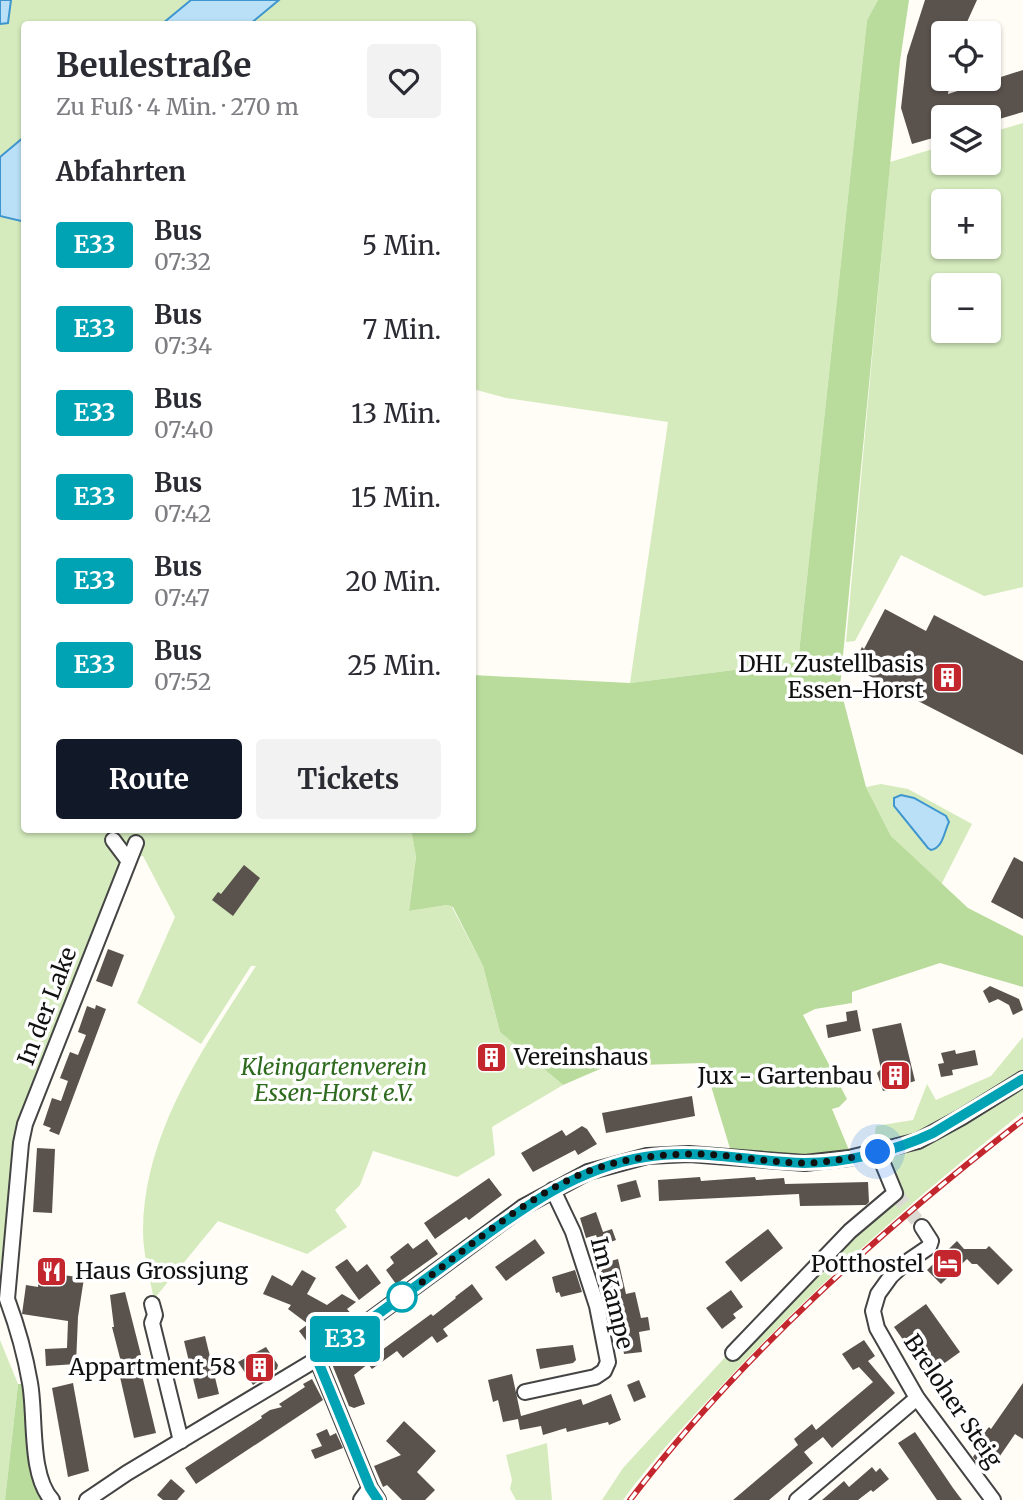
<!DOCTYPE html>
<html lang="de">
<meta charset="utf-8">
<style>
:root{--surface:#fff;--page:#f2f2f3;--text:#2b2b33;--muted:#7c7c81;--accent:#111827}
body{margin:0;font-family:Merriweather,serif;background:var(--page);color:var(--text);height:100vh;display:flex;flex-direction:column;font-size:26px;white-space:nowrap}
*{box-sizing:border-box;margin:0}
p{font-size:23px;color:var(--muted)}
.icon{flex:none;width:38px;height:38px;fill:none;stroke:currentColor;stroke-width:2;stroke-linecap:round;stroke-linejoin:round}
.map{position:relative;flex:1;overflow:hidden}
.panel{position:absolute;left:21px;top:21px;width:455px;height:812px;display:flex;flex-direction:column;background:var(--surface);border-radius:7px;box-shadow:0 2px 5px #0004}
.panel>*{flex:none}
.badge{padding:0 14px;border-radius:5px;font-size:24px;line-height:46px}
.tools{position:absolute;left:931px;top:21px;display:grid;gap:14px}
.tools a{display:grid;place-items:center;width:70px;height:70px;border-radius:7px;background:var(--surface);box-shadow:0 2px 5px #0004;font-size:35px}
.you{position:absolute;width:35px;height:35px;margin:-18px;border:5px solid #fff;border-radius:50%;background:#1a73e8;box-shadow:0 0 0 10px #1a73e833}
.map>.badge{position:absolute;translate:-50% -50%;box-shadow:0 0 0 4px #fff}
h2{padding:0 35px;font-size:26px;line-height:63px}
.round{display:grid;place-items:center;flex:none;width:74px;height:74px;border-radius:7px;background:var(--page)}
.summary{display:flex;align-items:center;justify-content:space-between;height:119px;padding:0 35px}
h1{font-size:33px;font-weight:700;line-height:52px}
.primary-button{display:flex;gap:14px;margin-top:auto;padding:14px 35px}
.primary-button a{flex:1;height:80px;border-radius:7px;background:var(--accent);color:#fff;font-size:28px;font-weight:700;line-height:80px;text-align:center}
.primary-button a+a{background:var(--page);color:var(--text)}
ul{padding:0;list-style:none}
li{display:flex;align-items:center;gap:21px;height:84px;padding:0 35px}
li div{flex:1}
li b{display:block;font-size:26px}
li em{font-style:normal}
li .badge{min-width:77px;font-weight:700;text-align:center}
.map>svg:first-child{display:block}
</style>
<div class="map">
<svg width="1023" height="1500" viewBox="0 0 1023 1500">
<rect width="100%" height="100%" fill="#fffdf5"/>
<g fill="#d5ebbd" fill-rule="evenodd">
<path d="M11,0H878L867,20L798,662L630,683L668,422L506,398L473,389L472,24H24V830H411L416,855L409,911L447,905L452,907L483,966L500,1032L563,1085L492,1127L495,1155L457,1177L373,1151L360,1185L335,1210L347,1227L307,1254L218,1221L154,1299C149,1276 143,1253 143,1230C144,1131 205,1046 256,966H251L201,1044L137,1003L175,917L143,856L132,857L22,1123L9,1240L0,1267V24L8,22Z"/>
<path d="M1023,123V587L984,596L901,555L855,641L846,642L890,162L943,146V163H989V133ZM943,201H989V247H943ZM943,285H989V331H943Z"/>
<path d="M881,784L908,789L972,824L941,885L891,836L866,787Z"/>
<path d="M1023,1037V1112C917,1196 816,1285 724,1383C689,1420 653,1459 623,1500H602L623,1468L729,1353L896,1194C884,1171 871,1152 876,1126L913,1120L927,1084L936,1100L991,1076Z"/>
<path d="M0,1340L18,1384L5,1500H0Z"/>
<path d="M547,1443L552,1500H516L510,1489L512,1480L506,1455Z"/>
</g>
<g fill="#b9dc9c">
<path d="M878,0H909L900,61L840,687L866,787L891,836L968,908L1023,936V987L940,963L852,992V1003L815,1009L803,1015L847,1099L839,1107L832,1109L851,1155L849,1158L732,1155L704,1063L607,1066L563,1085L500,1032L483,966L453,907L447,905L409,911L416,856L411,830H472L473,675L630,683L798,662L867,20Z"/>
<path d="M18,1384H28L49,1500H5Z"/>
</g>
<g fill="#b9e0f7" stroke="#3f96cf" stroke-width="2">
<path d="M0,0H11L8,23L0,24Z"/>
<path d="M191,0H279L250,24H162Z"/>
<path d="M24,137V218L21,221L0,216V157Z"/>
<path d="M901,795L914,798L946,816L949,822C944,832 943,848 931,850L928,848L894,806V798Z"/>
</g>
<g fill="#5a524d">
<path d="M925,0H977L962,33H943V79H950L948,94L1023,70V112L989,122V117H943V135L912,144L901,108L907,56Z"/>
<path d="M885,609L926,631L934,615L1023,661V755L852,667L862,647L864,649Z"/>
<path d="M1014,857L1023,862V919L991,902Z"/>
<path d="M244,865L260,878L233,916L212,900L218,892L221,894Z"/>
<path d="M108,949L124,955L112,987L96,981Z"/>
<path d="M990,986L1019,999L1023,1010L1013,1015L1009,1005L998,999L989,1003L983,991Z"/>
<path d="M96,1005L106,1009L59,1135L49,1131L51,1128L43,1125L52,1098L61,1101L68,1081L60,1078L70,1052L78,1055L86,1035L78,1032L87,1006L95,1009Z"/>
<path d="M857,1010L861,1031L828,1038L826,1025L847,1021L846,1012Z"/>
<path d="M901,1023L915,1081L883,1091L877,1073L881,1069L872,1029Z"/>
<path d="M495,1048L499,1063L487,1066L483,1051Z"/>
<path d="M955,1050L956,1054L975,1050L978,1065L952,1070L953,1075L941,1077L938,1064L944,1063L941,1053Z"/>
<path d="M692,1096L695,1116L606,1133L602,1113Z"/>
<path d="M582,1126L587,1129L597,1144L578,1155L575,1150L533,1172L521,1153L562,1130L566,1136Z"/>
<path d="M37,1148L55,1149L52,1213L33,1212Z"/>
<path d="M700,1177L701,1181L755,1177L756,1180L784,1178L785,1184L868,1182L869,1202L866,1205L800,1206L799,1194L659,1201L658,1180Z"/>
<path d="M489,1178L502,1195L469,1220L466,1217L435,1239L424,1223Z"/>
<path d="M636,1180L641,1197L621,1202L617,1185Z"/>
<path d="M596,1212L603,1232L612,1229L616,1240L600,1246L596,1235L586,1238L580,1218Z"/>
<path d="M768,1229L783,1248L741,1282L725,1262Z"/>
<path d="M427,1239L438,1254L396,1284L386,1270L394,1263L390,1257L408,1243L413,1249Z"/>
<path d="M535,1239L545,1253L506,1281L495,1267Z"/>
<path d="M957,1241L964,1249H986L989,1246L1013,1270L998,1285L977,1264H972L967,1259L941,1284L927,1270Z"/>
<path d="M347,1259L357,1272L367,1264L381,1283L359,1300L335,1267Z"/>
<path d="M618,1259L626,1294L635,1292L641,1318L648,1317L650,1330L639,1332L642,1352L624,1354L619,1322L624,1321L618,1296L608,1299L602,1279L600,1264Z"/>
<path d="M41,1262L64,1265L63,1275L84,1278L78,1317L76,1364L46,1366L45,1349L67,1348L68,1321L22,1314L26,1285L38,1287Z"/>
<path d="M302,1270L316,1278L307,1294L327,1305L342,1294L356,1302L347,1309L353,1316L311,1347L299,1331L308,1324L288,1309L291,1305L263,1294L272,1275L292,1286Z"/>
<path d="M575,1270L582,1292L561,1297L559,1292L556,1293L552,1277Z"/>
<path d="M472,1284L483,1299L443,1329L448,1336L437,1343L432,1336L403,1358L397,1351L372,1369L368,1364L354,1375L365,1404L354,1408L349,1406L332,1364L333,1359L353,1344L359,1348L373,1338L382,1350L431,1314L433,1316L456,1298L455,1297Z"/>
<path d="M731,1290L743,1307L733,1314L736,1318L722,1329L706,1308Z"/>
<path d="M125,1292L141,1355L137,1356L139,1361L121,1362L112,1327H114L110,1295Z"/>
<path d="M926,1304L960,1352L928,1375L894,1327Z"/>
<path d="M205,1336L219,1394L198,1399L184,1341Z"/>
<path d="M864,1340L875,1356L868,1361L895,1393L832,1448L823,1437L804,1452L813,1463L769,1500H733L798,1445L794,1439L812,1424L816,1430L873,1382L859,1367L853,1370L842,1354Z"/>
<path d="M573,1345L576,1360L573,1363L540,1369L536,1349Z"/>
<path d="M266,1347L278,1365L277,1369L253,1385L238,1362Z"/>
<path d="M140,1367L156,1433L134,1438L120,1377L124,1376L123,1371Z"/>
<path d="M512,1374L521,1416L581,1399L583,1405L611,1394L621,1420L609,1425L608,1422L567,1432L566,1428L543,1435L541,1426L520,1430L518,1419L503,1422L498,1400L493,1402L488,1380Z"/>
<path d="M312,1379L323,1400L196,1484L185,1468L262,1418L261,1416L270,1410L282,1407L279,1404L305,1387L303,1384Z"/>
<path d="M639,1380L646,1397L634,1402L627,1385Z"/>
<path d="M73,1383L89,1471L68,1477L52,1388Z"/>
<path d="M1023,1383V1439L1015,1434L991,1469L983,1470L973,1457L983,1442L979,1439L989,1427L991,1429Z"/>
<path d="M404,1421L436,1451L417,1472L435,1490L425,1500H402L387,1485L383,1487L374,1466L401,1455L386,1441Z"/>
<path d="M327,1429L330,1436L336,1433L343,1448L315,1459L311,1450L322,1446L316,1434Z"/>
<path d="M915,1432L953,1488L962,1500H937L898,1443Z"/>
<path d="M872,1467L876,1472L880,1468L889,1479L873,1492L871,1490L858,1500H822L844,1481L849,1487Z"/>
<path d="M171,1479L185,1491L177,1500H163L157,1495Z"/>
</g>
<g fill="none" stroke-linecap="round" stroke-linejoin="round">
<path stroke="#dbdad3" stroke-width="14" stroke-dasharray="14 7" stroke-linecap="butt" d="M895,1193L922,1227"/>
<defs>
<g id="minor">
<path d="M113,840L128,860"/>
<path d="M922,1227L931,1241L929,1247L904,1264L891,1276L878,1294L873,1311L877,1328L917,1398L993,1500"/>
<path d="M152,1304L155,1315L152,1323L181,1441"/>
<path d="M733,1353L850,1231L895,1193L878,1152"/>
<path d="M317,1359L370,1488L378,1500"/>
<path d="M525,1392L595,1377L604,1371L608,1362L597,1306L573,1232L553,1190"/>
<path d="M52,1500C29,1475 36,1416 30,1383C25,1354 17,1326 7,1299L21,1143L25,1124L136,843"/>
<path d="M87,1500L127,1473L317,1359L523,1207L588,1172L647,1156L689,1154L805,1163L849,1158L918,1141L962,1117L1023,1079"/>
<path d="M361,1500L370,1488"/>
<path d="M797,1500L917,1398"/>
</g>
</defs>
<use href="#minor" stroke="#444" stroke-width="18"/>
<use href="#minor" stroke="#fff" stroke-width="14"/>
<defs>
<path id="rail" d="M630,1500C740,1356 880,1231 1023,1120"/>
</defs>
<use href="#rail" stroke="#c4262e" stroke-width="6"/>
<use href="#rail" stroke="#fff" stroke-width="3.5" stroke-dasharray="10" stroke-linecap="butt"/>
</g>
<g fill="none" stroke-linecap="round" stroke-linejoin="round">
<defs>
<path id="line" d="M378,1500L370,1488L317,1359C361,1326 406,1294 450,1261C511,1217 569,1169 645,1157C699,1148 751,1162 804,1163C847,1163 895,1151 933,1133L1023,1079"/>
</defs>
<use href="#line" stroke="#fff" stroke-width="16"/>
<use href="#line" stroke="#00a3b4" stroke-width="10"/>
<path stroke="#111" stroke-width="7" stroke-dasharray="0 12.6" d="M402,1297C456,1259 522,1197 589,1171C621,1159 654,1155 688,1154C727,1153 766,1163 805,1163C829,1163 854,1157 878,1152"/>
</g>
<defs>
<symbol id="building-square" viewBox="-11 -11 22 22"><rect x="-9" y="-9" width="18" height="18" rx="4" fill="#c4262e" stroke="#fff"/><path d="M-4-6H4V6H1V3H-1V6H-4ZM-2.5-4.3h1.7v1.8h-1.7ZM.8-4.3h1.7v1.8H.8ZM-2.5-1h1.7V.8h-1.7ZM.8-1h1.7V.8H.8Z" fill="#fff"/></symbol>
<symbol id="hotel-square" viewBox="-11 -11 22 22"><rect x="-9" y="-9" width="18" height="18" rx="4" fill="#c4262e" stroke="#fff"/><path d="M-6-4.5h1.5V1H6V5H4.5V3h-9V5H-6ZM-4 0a1.8 1.8 0 1 1 3.6 0ZM.5 0V-2.5h3Q6-2.5 6 0Z" fill="#fff"/></symbol>
<symbol id="restaurant-square" viewBox="-11 -11 22 22"><rect x="-9" y="-9" width="18" height="18" rx="4" fill="#c4262e" stroke="#fff"/><path d="M-5-6h1v4h1v-4h1v4h1v-4h1v5L-1.5 .5V6h-2V.5L-5-1ZM5-6V6H3V1.5H1.5Q1.5-4 5-6Z" fill="#fff"/></symbol>
</defs>
<g fill-rule="evenodd">
<use href="#building-square" x="930" y="660" width="35" height="35"/>
<use href="#building-square" x="474" y="1040" width="35" height="35"/>
<use href="#building-square" x="878" y="1058" width="35" height="35"/>
<use href="#hotel-square" x="930" y="1246" width="35" height="35"/>
<use href="#restaurant-square" x="34" y="1254" width="35" height="35"/>
<use href="#building-square" x="242" y="1350" width="35" height="35"/>
</g>
<circle fill="#fff" stroke="#00a3b4" stroke-width="3.5" cx="402" cy="1297" r="14"/>
<g text-anchor="middle" stroke-width="7" stroke-linejoin="round" paint-order="stroke">
<g font-size="23" fill="#111" stroke="#fff" text-anchor="end">
<text x="924" y="672">DHL Zustellbasis<tspan x="924" dy="26">Essen-Horst</tspan></text>
<text x="514" y="1065" text-anchor="start">Vereinshaus</text>
<text x="873" y="1084">Jux - Gartenbau</text>
<text x="924" y="1272">Potthostel</text>
<text x="75" y="1279" text-anchor="start">Haus Grossjung</text>
<text x="236" y="1375">Appartment 58</text>
</g>
<g font-size="23" fill="#111" stroke="#fff">
<text transform="translate(47 1006) rotate(-69)" y="8">In der Lake</text>
<text transform="translate(612 1293) rotate(76)" y="8">Im Kampe</text>
<text transform="translate(953 1401) rotate(56)" y="8">Breloher Steig</text>
</g>
<g font-size="23" font-style="italic" fill="#2f6b1f" stroke="#fff">
<text x="334" y="1075">Kleingartenverein<tspan x="334" dy="26">Essen-Horst e.V.</tspan></text>
</g>
</g>
</svg>
<div class="tools">
<a><svg class="icon" aria-label="locate" viewBox="0 0 24 24"><circle cx="12" cy="12" r="6"/><path d="M12 2v4M12 18v4M2 12h4M18 12h4"/></svg></a>
<a><svg class="icon" aria-label="layers" viewBox="0 0 24 24"><path d="M12 4l9 5-9 5-9-5zM3 14l9 5 9-5"/></svg></a>
<a>+</a>
<a>−</a>
</div>
<div class="you" style="left:878px;top:1152px"></div>
<b class="badge" style="left:345px;top:1339px;background:#00a3b4;color:#fff">E33</b>
<section class="panel">
<div class="summary"><div><h1>Beulestraße</h1><p>Zu Fuß · 4 Min. · 270 m</p></div><a class="round"><svg class="icon" aria-label="heart" viewBox="0 0 24 24"><path d="M12 20l-8-8c-3-5 5-10 8-4 3-6 11-1 8 4z"/></svg></a></div>
<h2>Abfahrten</h2>
<ul>
<li><span class="badge" style="background:#00a3b4;color:#fff">E33</span><div><b>Bus</b><p>07:32</p></div><em>5 Min.</em></li>
<li><span class="badge" style="background:#00a3b4;color:#fff">E33</span><div><b>Bus</b><p>07:34</p></div><em>7 Min.</em></li>
<li><span class="badge" style="background:#00a3b4;color:#fff">E33</span><div><b>Bus</b><p>07:40</p></div><em>13 Min.</em></li>
<li><span class="badge" style="background:#00a3b4;color:#fff">E33</span><div><b>Bus</b><p>07:42</p></div><em>15 Min.</em></li>
<li><span class="badge" style="background:#00a3b4;color:#fff">E33</span><div><b>Bus</b><p>07:47</p></div><em>20 Min.</em></li>
<li><span class="badge" style="background:#00a3b4;color:#fff">E33</span><div><b>Bus</b><p>07:52</p></div><em>25 Min.</em></li>
</ul>
<div class="primary-button"><a>Route</a><a>Tickets</a></div>
</section>
</div>
